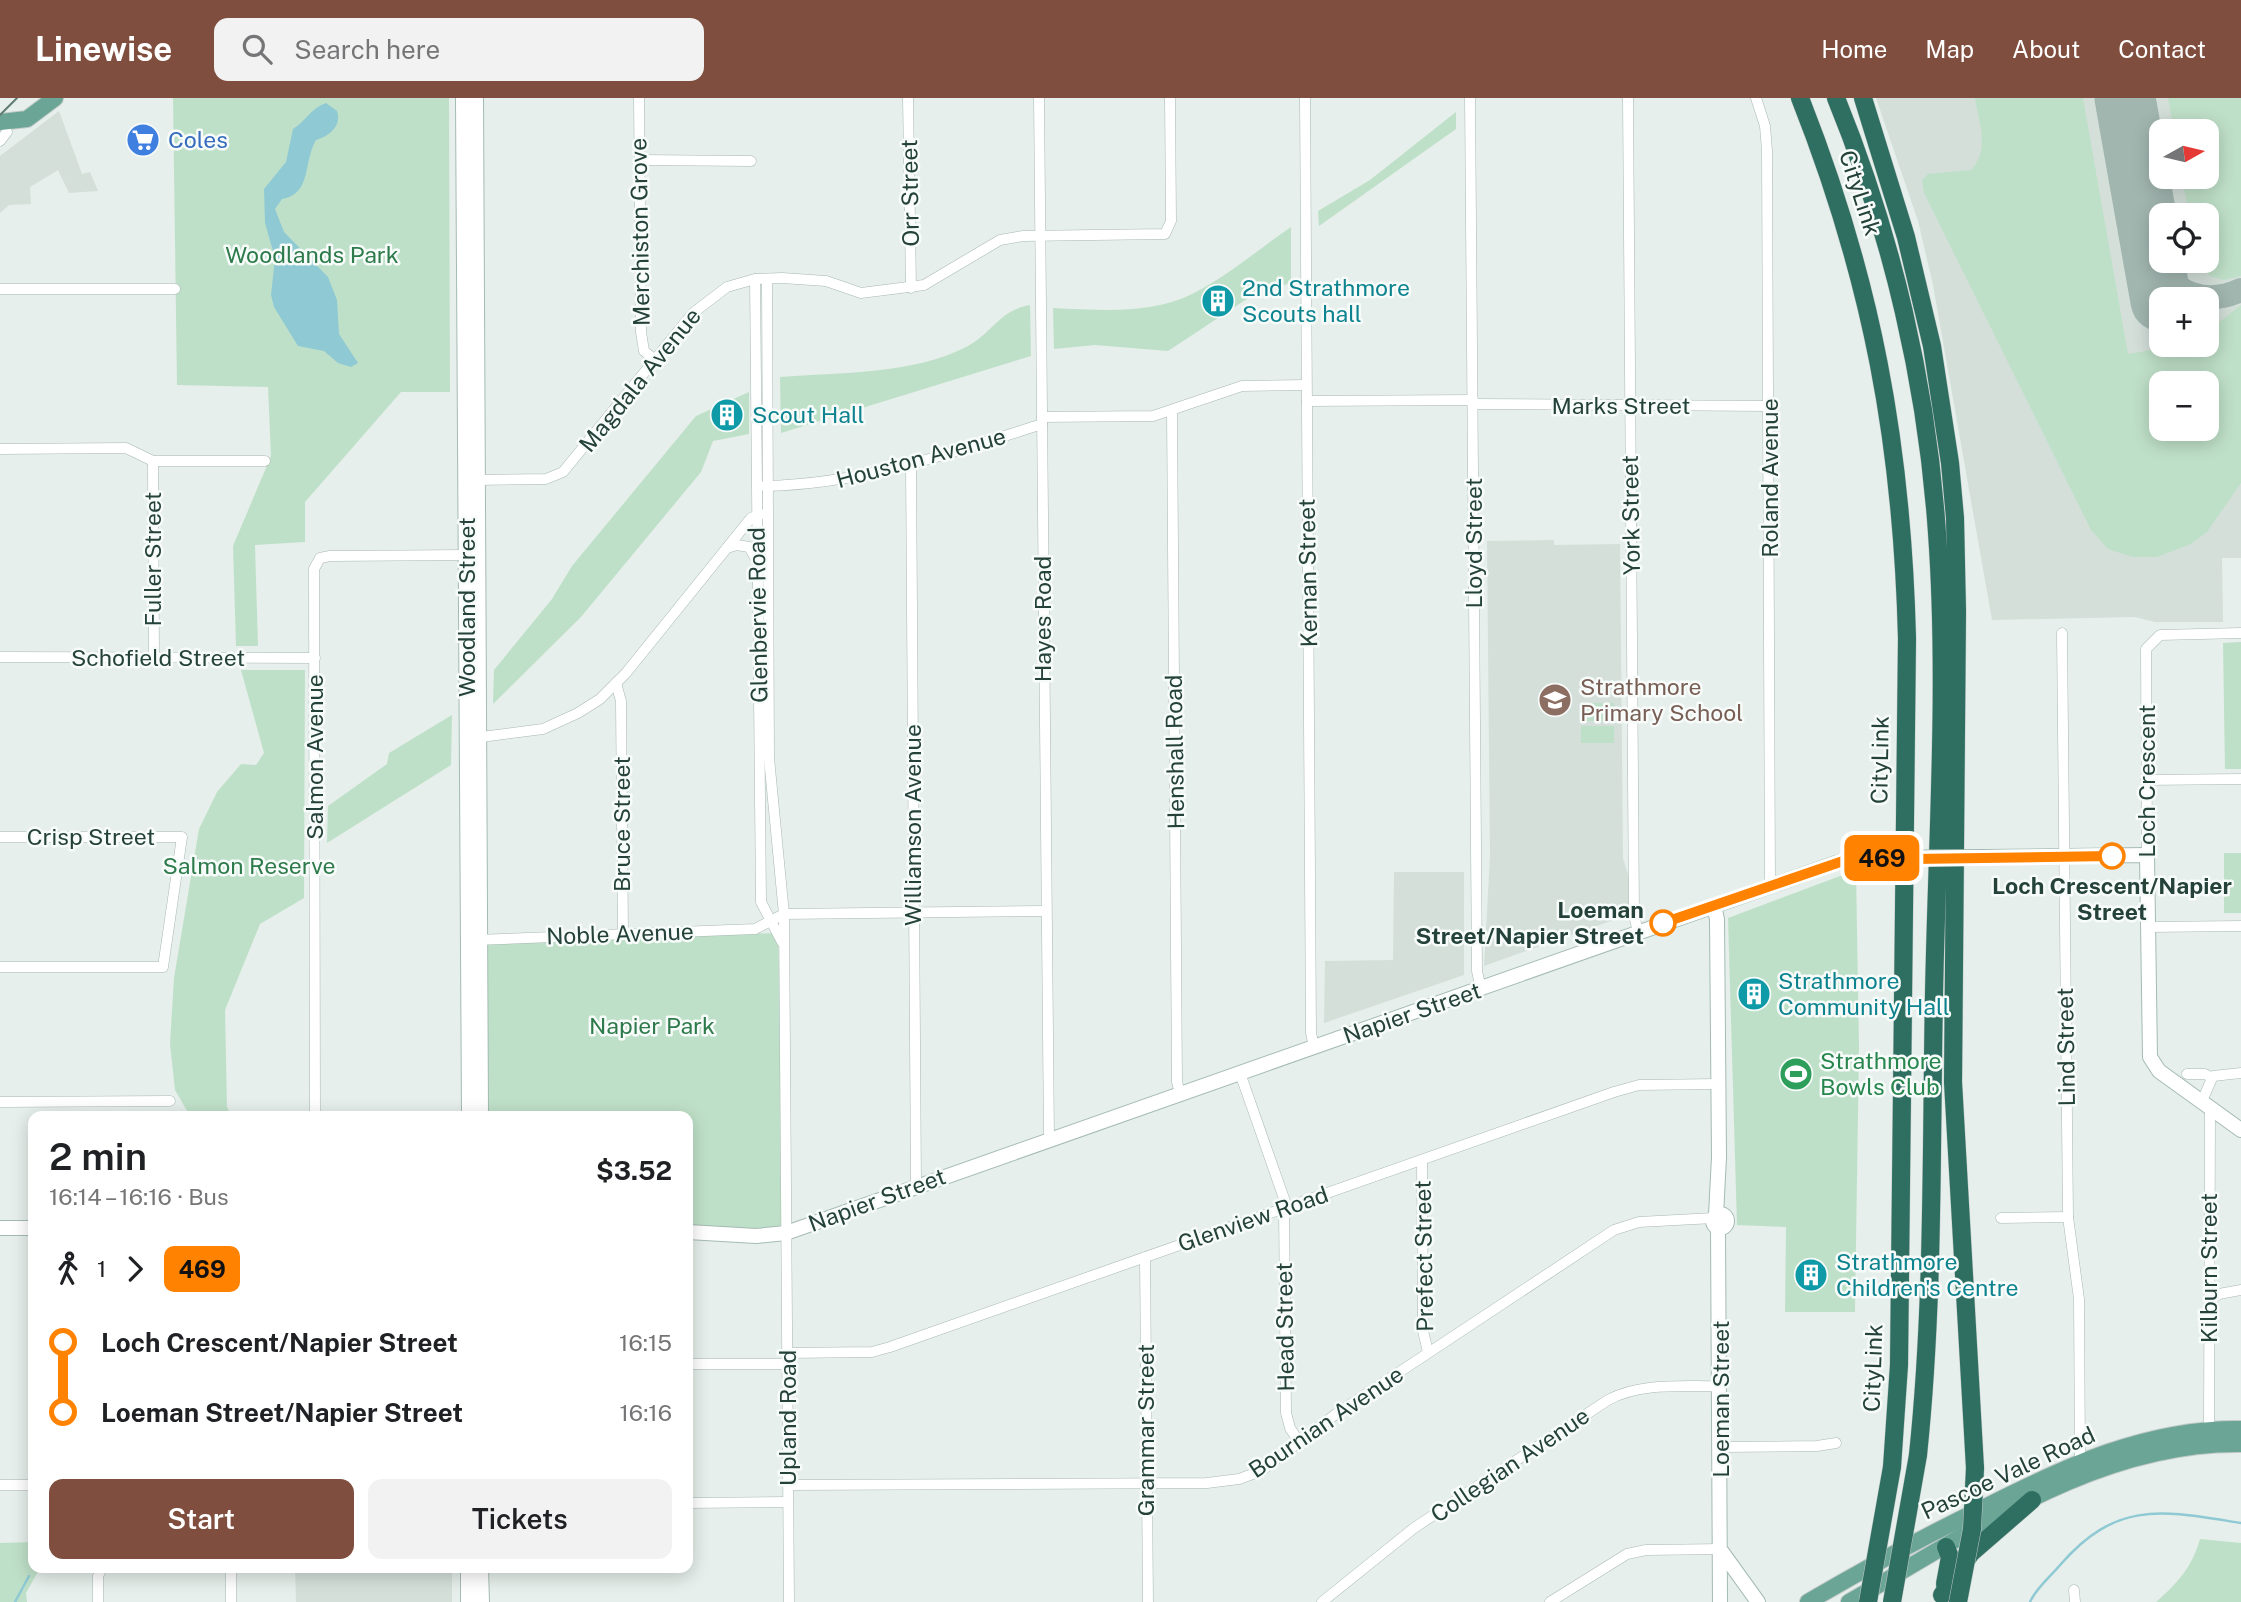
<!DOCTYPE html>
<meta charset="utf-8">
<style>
:root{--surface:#fff;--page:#f2f2f2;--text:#202124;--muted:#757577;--accent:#7f4e3f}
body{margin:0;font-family:"Public Sans",sans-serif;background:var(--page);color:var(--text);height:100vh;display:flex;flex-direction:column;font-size:26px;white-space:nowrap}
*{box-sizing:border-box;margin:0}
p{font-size:23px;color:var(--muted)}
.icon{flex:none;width:38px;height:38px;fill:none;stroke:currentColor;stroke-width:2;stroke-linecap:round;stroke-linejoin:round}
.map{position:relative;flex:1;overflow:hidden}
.side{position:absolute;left:28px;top:1013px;width:665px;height:462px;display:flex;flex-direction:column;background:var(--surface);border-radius:14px;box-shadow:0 4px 18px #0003}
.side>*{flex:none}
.badge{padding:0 14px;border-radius:10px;font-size:24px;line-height:46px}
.needle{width:46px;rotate:82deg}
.fabs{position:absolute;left:2149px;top:21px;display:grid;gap:14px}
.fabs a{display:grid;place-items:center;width:70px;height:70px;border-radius:14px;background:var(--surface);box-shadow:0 4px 18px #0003;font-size:35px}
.map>.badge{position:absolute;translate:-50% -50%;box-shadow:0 0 0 4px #fff}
.legs{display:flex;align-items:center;gap:10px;height:77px;padding:0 21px;font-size:23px}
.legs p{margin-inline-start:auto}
.overview{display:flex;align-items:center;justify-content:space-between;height:119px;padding:0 21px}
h1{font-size:38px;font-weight:600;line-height:52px}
.action{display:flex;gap:14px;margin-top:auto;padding:14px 21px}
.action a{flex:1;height:80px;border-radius:14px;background:var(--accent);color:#fff;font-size:28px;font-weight:600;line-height:80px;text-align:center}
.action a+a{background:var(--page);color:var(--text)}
ul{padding:0 21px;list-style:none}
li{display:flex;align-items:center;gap:24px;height:70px;font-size:26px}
li i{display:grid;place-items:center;width:10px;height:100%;margin:0 9px;background:currentColor}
li i::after{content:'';width:18px;height:18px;margin:-9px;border:5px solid;border-radius:50%;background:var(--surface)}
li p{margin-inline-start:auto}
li:first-child i{background:linear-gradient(#0000 50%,currentColor 0)}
li:last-child i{background:linear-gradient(currentColor 50%,#0000 0)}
header{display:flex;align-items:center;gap:42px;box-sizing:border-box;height:98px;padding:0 35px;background:var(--accent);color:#fff}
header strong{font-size:33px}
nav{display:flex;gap:38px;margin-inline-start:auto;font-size:24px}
.search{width:490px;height:63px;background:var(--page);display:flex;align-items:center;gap:18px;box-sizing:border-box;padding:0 24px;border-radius:14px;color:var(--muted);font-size:26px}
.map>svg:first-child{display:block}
</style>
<header>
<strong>Linewise</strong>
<div class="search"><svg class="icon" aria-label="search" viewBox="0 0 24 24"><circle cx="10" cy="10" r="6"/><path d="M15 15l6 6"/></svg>Search here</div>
<nav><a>Home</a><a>Map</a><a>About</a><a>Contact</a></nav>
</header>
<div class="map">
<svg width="2241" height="1504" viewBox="0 0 2241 1504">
<rect width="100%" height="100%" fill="#e6efeb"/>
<g fill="#d4dfda" fill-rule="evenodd">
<path d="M1876,0H2241V460H2222L2223,524H2155L2135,519L1992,522L1933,187L1918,123ZM2161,33H2207V79H2161ZM2161,117H2207V163H2161ZM2161,201H2207V247H2161ZM2161,285H2207V331H2161Z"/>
<path d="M59,13L82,76L90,74L98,93L69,95L58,72L30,89L31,106L9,107L0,115V58Z"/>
<path d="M1554,442V447L1620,446L1623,760L1639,813L1484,868L1490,758L1487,443Z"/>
<path d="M1394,774H1464V877L1324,925L1325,863L1393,862Z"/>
<path d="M295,1470H452V1504H296Z"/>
</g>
<g fill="#bfe0c8" fill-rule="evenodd">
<path d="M173,0H449L450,294H401L305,404V444L255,447L258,548H236L233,448L271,358L268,289L177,287Z"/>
<path d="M1975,0H2083L2128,256L2180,247H2207L2209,232L2241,207V385L2207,434L2191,446L2157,459H2132L2108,451L2091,432L1924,95L1922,82L1928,76L1971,72C1990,52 1979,25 1975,0ZM2161,285H2207V331H2161Z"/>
<path d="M2168,0H2241V178L2224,182L2210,178L2198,163H2207V117H2189L2182,79H2207V33H2174Z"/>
<path d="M1456,14V31L1319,128L1318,113L1370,82Z"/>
<path d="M1291,129V186L1265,189L1168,253L1095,247L1054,251L1053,210C1099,212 1149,217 1192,196C1225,180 1260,150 1291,129Z"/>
<path d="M1030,207L1031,258L781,335L780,279C840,274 913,277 968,248C992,235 1000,212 1030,207Z"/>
<path d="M749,294V336L713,343L701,374L581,519L493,606L494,572L552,501L572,468L696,318Z"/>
<path d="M2241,544V671H2225L2223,545Z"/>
<path d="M241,572H305L304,800L260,826L225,912L227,1009L231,1018H190L175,992L170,946L174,880L199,731L217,694L241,666L256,667L264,655Z"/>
<rect x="1581" y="605" width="33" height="18"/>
<path d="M452,617L451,667L327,745L328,708L387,666L389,655Z"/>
<rect x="1581" y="628" width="33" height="17"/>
<rect x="2224" y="755" width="17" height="60"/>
<path d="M1856,772L1859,948L1855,1214H1785L1786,1129L1737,1127L1728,820Z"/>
<path d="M778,835L786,1135L688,1127V1018H487L480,842Z"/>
<path d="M2200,1441L2241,1445V1504H2156C2178,1485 2192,1469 2200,1441Z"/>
<path d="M33,1444V1470H40L26,1495L27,1504H0V1445Z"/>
</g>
<path fill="#8ec9d4" d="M326,5L337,13C342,28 329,38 316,42C303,64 312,96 282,101L275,111L284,134L328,179L337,202L339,236L358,265L351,269L338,265L324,253L298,248L274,209L271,197L275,160L265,125L264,91L286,64L293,31C305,24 311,10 326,5Z"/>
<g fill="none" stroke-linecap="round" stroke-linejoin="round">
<g stroke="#8ec9d4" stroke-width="2.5">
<path d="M15,1504L29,1478"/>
<path d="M2030,1504C2036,1490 2051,1478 2061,1466C2118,1401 2164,1413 2241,1425"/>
</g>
<path stroke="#a2b6b0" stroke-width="24" d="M2154,162C2174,195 2204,209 2241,192"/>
<path stroke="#a2b6b0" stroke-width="61" d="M2125,0L2161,203"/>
<defs>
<g id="street">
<path d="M639,0L641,234L644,253L655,262"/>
<path d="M908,0L911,190"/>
<path d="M1039,0L1049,1041"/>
<path d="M1305,0L1311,935L1314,949"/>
<path d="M1470,0L1477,873L1481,891"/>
<path d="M1628,0L1634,817L1638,834"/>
<path d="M1756,0L1765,28L1767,53L1770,788"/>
<path d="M0,43L7,34"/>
<path d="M639,62L751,63"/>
<path d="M755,181L761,804L782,844"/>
<path d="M767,181L769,660L784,816L789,1504"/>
<path d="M0,191H175"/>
<path d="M1307,303L1473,302"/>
<path d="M1473,306L1769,308"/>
<path d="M1172,314L1177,984L1180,995"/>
<path d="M1042,319L1153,318L1242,288L1306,287"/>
<path d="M0,351L126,350L153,363H265"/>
<path d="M153,363L154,560"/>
<path d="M911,367L916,1087"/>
<path d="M473,382L546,381L563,374L693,215L727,189L755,181L782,180L826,183L861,195L924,187L1000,142L1023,138L1165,136L1171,123L1170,0"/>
<path d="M764,388C861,386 950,356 1042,326"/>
<path d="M727,450L737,447L749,449L756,461"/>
<path d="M2062,535L2068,1119L2079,1201L2080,1363"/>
<path d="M0,559L315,560"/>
<path d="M616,585L621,603L623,836"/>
<path d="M474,640L543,631L578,615L600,601L626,575L751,420L761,416"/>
<path d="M2146,682L2241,681"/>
<path d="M0,739H182L163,869H0"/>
<path d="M2147,757L2146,551L2160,537L2241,535"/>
<path d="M2148,829L2241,828"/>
<path d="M476,842L755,831L784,816L1045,813"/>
<path d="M1240,975L1287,1109"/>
<path d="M2187,976H2205L2212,980"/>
<path d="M2202,1003L2213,978L2241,975"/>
<path d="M0,1004L170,1003"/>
<path d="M315,1018L314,471L320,460L330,458L469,457"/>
<path d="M1422,1062L1423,1233L1428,1254"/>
<path d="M1284,1110L1286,1315L1290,1330L1299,1344"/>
<path d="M2001,1120L2068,1119"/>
<path d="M1145,1159L1148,1504"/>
<path d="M2210,1202L2219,1196L2241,1192"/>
<path d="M788,1255L872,1254L890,1249L1614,994L1639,987L1718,986"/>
<path d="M688,1266H788"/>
<path d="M2209,1331L2210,1009"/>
<path d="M1721,1349L1817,1348L1836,1345"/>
<path d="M0,1387H33"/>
<path d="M788,1387L1207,1385L1239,1381L1261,1373L1336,1316L1614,1132L1639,1124L1714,1120"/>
<path d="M688,1405L788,1404"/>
<path d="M231,1470V1504"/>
<path d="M2074,1492L2075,1504"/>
<path d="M98,1504V1478L102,1470"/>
<path d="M1322,1504L1414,1430L1608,1302C1641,1284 1683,1289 1721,1288"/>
<path d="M1550,1504L1627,1456L1646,1452L1722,1451"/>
</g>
<g id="secondary">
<path d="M463,0L469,1018"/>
<path d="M476,0L481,1018"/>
<path d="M1985,759L2147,757L2150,959L2159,973L2241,1032"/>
<path d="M1714,808L1717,821L1719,1059L1716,1117"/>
<circle cx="1720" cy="1123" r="7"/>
<path d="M0,1130H33"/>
<path d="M1718,1130L1720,1504"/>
<path d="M688,1134L756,1138L786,1135L1836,765L1857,760"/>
<path d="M1722,1454L1758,1504"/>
<path d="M481,1470L482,1504"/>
<path d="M468,1504V1470"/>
</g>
<g id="primary">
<path d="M0,24L27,21L55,0"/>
<path d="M1808,1504C1866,1470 1923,1439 1983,1410C2066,1368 2146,1330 2241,1331"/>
<path d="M1849,1504C1971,1435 2096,1344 2241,1346"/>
</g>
<g id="highway">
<path d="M1800,0C1872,182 1902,345 1907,540L1899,1267L1892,1369"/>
<path d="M1836,0C1892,137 1927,287 1937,435C1948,587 1937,743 1934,896C1931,1049 1934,1204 1918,1357"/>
<path d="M1863,0L1906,139L1932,248L1950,365L1955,420L1957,513L1953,984L1975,1370"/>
<path d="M1945,1486L1950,1459L1946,1449"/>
<path d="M1942,1497L1971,1455L2032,1402"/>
</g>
</defs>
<use href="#street" stroke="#a8b8b2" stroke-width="11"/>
<use href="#secondary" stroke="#a4bbb3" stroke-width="16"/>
<use href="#primary" stroke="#c2cac8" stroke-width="18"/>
<use href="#highway" stroke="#c2cac8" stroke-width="19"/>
<use href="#street" stroke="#fff" stroke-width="10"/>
<use href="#secondary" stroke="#fff" stroke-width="14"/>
<use href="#primary" stroke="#6aa596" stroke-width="16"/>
<use href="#highway" stroke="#2f6f62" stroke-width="18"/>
<path stroke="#5f7d75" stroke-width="2" d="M0,17L17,0"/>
<defs>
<path id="secondary-bridge" d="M1857,760L1985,759"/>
<g id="highway-bridge">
<path d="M1868,1504L1892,1369"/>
<path d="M1892,1504L1918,1357"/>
<path d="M1958,1504L1972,1431L1975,1370"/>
</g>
</defs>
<use href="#secondary-bridge" stroke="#a4bbb3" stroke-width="16" stroke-linecap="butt"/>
<use href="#highway-bridge" stroke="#c2cac8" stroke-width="19" stroke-linecap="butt"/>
<use href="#secondary-bridge" stroke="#fff" stroke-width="14"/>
<use href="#highway-bridge" stroke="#2f6f62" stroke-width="18"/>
</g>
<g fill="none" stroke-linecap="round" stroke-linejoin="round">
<defs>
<path id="line-1" d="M1663,825L1846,762L2112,758"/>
</defs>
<use href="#line-1" stroke="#fff" stroke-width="16"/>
<use href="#line-1" stroke="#ff8200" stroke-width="10"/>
</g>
<defs>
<symbol id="supermarket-disc" viewBox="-11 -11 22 22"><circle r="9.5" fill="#3f7fe0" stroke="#f7fbf9"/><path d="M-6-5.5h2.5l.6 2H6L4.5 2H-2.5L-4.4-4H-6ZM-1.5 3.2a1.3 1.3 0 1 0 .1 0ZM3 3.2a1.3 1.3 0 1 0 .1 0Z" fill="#fff"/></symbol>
<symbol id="building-disc" viewBox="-11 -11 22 22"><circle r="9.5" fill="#0f9aa8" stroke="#f7fbf9"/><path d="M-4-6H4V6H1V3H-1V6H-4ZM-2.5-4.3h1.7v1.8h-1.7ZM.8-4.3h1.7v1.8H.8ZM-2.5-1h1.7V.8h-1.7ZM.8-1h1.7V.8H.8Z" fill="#fff"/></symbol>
<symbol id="school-disc" viewBox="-11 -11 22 22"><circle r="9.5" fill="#8d6e63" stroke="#f7fbf9"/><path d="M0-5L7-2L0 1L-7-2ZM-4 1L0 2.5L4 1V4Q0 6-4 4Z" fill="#fff"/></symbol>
<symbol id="stadium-disc" viewBox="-11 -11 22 22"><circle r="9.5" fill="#2e9e5b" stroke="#f7fbf9"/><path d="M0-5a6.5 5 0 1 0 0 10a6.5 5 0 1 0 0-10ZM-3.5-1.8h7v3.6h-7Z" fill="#fff"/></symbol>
</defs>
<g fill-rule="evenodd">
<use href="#supermarket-disc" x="124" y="23" width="38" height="38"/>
<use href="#building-disc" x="1199" y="184" width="38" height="38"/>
<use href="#building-disc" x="708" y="298" width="38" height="38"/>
<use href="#school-disc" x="1536" y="583" width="38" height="38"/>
<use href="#building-disc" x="1735" y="877" width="38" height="38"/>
<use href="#stadium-disc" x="1777" y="957" width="38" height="38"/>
<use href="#building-disc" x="1792" y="1158" width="38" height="38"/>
</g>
<g fill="#fff" stroke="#ff8200" stroke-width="3.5">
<circle cx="2112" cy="758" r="12"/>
<circle cx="1663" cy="825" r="12"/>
</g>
<g text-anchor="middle" stroke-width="5" stroke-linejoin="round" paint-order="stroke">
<g font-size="23" fill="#366cbe" stroke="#f7fbf9" text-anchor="start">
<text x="168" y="50">Coles</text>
</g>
<g font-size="23" fill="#24423a" stroke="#f7fbf9">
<text transform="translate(910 95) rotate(-91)" y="8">Orr Street</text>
<text transform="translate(1860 95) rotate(72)" y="8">CityLink</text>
<text transform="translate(640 134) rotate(-91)" y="8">Merchiston Grove</text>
<text transform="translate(640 282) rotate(-51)" y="8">Magdala Avenue</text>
<text x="1621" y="316">Marks Street</text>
<text transform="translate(921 360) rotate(-15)" y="8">Houston Avenue</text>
<text transform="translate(1770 380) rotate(-90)" y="8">Roland Avenue</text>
<text transform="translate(1631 417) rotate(-91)" y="8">York Street</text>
<text transform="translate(1474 445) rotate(-90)" y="8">Lloyd Street</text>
<text transform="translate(153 461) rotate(-90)" y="8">Fuller Street</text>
<text transform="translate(1308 475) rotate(-91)" y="8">Kernan Street</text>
<text transform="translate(467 509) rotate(-90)" y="8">Woodland Street</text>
<text transform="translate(758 517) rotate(-91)" y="8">Glenbervie Road</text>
<text transform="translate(1043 521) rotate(-90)" y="8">Hayes Road</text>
<text x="158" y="568">Schofield Street</text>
<text transform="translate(1175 654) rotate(-91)" y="8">Henshall Road</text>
<text transform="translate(315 659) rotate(-90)" y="8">Salmon Avenue</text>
<text transform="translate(1880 662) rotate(-89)" y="8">CityLink</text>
<text transform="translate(2147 683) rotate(-90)" y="8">Loch Crescent</text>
<text transform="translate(622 726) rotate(-90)" y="8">Bruce Street</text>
<text transform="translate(913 727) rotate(-90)" y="8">Williamson Avenue</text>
<text x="91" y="747">Crisp Street</text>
<text transform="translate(620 836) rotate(-2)" y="8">Noble Avenue</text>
<text transform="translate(1412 915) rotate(-19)" y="8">Napier Street</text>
<text transform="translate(2066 949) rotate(-91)" y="8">Lind Street</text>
<text transform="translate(877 1102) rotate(-20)" y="8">Napier Street</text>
<text transform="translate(1253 1121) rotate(-19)" y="8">Glenview Road</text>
<text transform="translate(1424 1158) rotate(-91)" y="8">Prefect Street</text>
<text transform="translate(2209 1170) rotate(-90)" y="8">Kilburn Street</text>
<text transform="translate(1285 1229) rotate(-91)" y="8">Head Street</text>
<text transform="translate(1873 1270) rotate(-88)" y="8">CityLink</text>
<text transform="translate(1721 1301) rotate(-90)" y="8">Loeman Street</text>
<text transform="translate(788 1320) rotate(-90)" y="8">Upland Road</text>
<text transform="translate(1326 1324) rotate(-34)" y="8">Bournian Avenue</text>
<text transform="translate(1146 1332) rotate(-90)" y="8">Grammar Street</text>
<text transform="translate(1510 1367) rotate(-34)" y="8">Collegian Avenue</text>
<text transform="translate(2008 1375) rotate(-25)" y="8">Pascoe Vale Road</text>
</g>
<g font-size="23" fill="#2d7a4b" stroke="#f7fbf9">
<text x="312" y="165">Woodlands Park</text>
<text x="249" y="776">Salmon Reserve</text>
<text x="652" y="936">Napier Park</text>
</g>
<g font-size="23" fill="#0d838f" stroke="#f7fbf9" text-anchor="start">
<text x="1242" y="198">2nd Strathmore<tspan x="1242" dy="26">Scouts hall</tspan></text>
<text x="752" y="325">Scout Hall</text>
<text x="1778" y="891">Strathmore<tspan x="1778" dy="26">Community Hall</tspan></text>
<text x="1836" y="1172">Strathmore<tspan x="1836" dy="26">Children's Centre</tspan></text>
</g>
<g font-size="23" fill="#785e54" stroke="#f7fbf9" text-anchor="start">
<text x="1580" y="597">Strathmore<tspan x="1580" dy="26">Primary School</tspan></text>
</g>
<g font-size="23" font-weight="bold" fill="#24423a" stroke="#f7fbf9">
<text x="2112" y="796">Loch Crescent/Napier<tspan x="2112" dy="26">Street</tspan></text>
<text x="1644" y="820" text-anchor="end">Loeman<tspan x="1644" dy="26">Street/Napier Street</tspan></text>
</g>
<g font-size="23" fill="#27864d" stroke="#f7fbf9" text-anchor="start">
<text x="1820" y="971">Strathmore<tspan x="1820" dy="26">Bowls Club</tspan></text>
</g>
</g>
</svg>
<div class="fabs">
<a><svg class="needle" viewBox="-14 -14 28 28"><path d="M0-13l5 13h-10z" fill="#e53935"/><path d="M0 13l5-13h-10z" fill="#757577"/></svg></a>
<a><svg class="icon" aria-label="locate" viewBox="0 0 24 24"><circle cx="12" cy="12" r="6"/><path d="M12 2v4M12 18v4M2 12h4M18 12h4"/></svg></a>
<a>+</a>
<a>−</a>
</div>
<b class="badge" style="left:1882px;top:760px;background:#ff8200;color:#111">469</b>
<section class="side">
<div class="overview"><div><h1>2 min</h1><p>16:14 – 16:16 · Bus</p></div><b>$3.52</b></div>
<div class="legs"><svg class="icon" aria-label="walk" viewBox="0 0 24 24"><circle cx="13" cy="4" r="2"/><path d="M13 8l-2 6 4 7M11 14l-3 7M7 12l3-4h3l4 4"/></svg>1<svg class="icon" aria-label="forward" viewBox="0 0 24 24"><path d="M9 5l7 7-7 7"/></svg><b class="badge" style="background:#ff8200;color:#111">469</b></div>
<ul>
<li><i style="color:#ff8200"></i><b>Loch Crescent/Napier Street</b><p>16:15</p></li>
<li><i style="color:#ff8200"></i><b>Loeman Street/Napier Street</b><p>16:16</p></li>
</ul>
<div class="action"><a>Start</a><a>Tickets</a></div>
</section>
</div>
